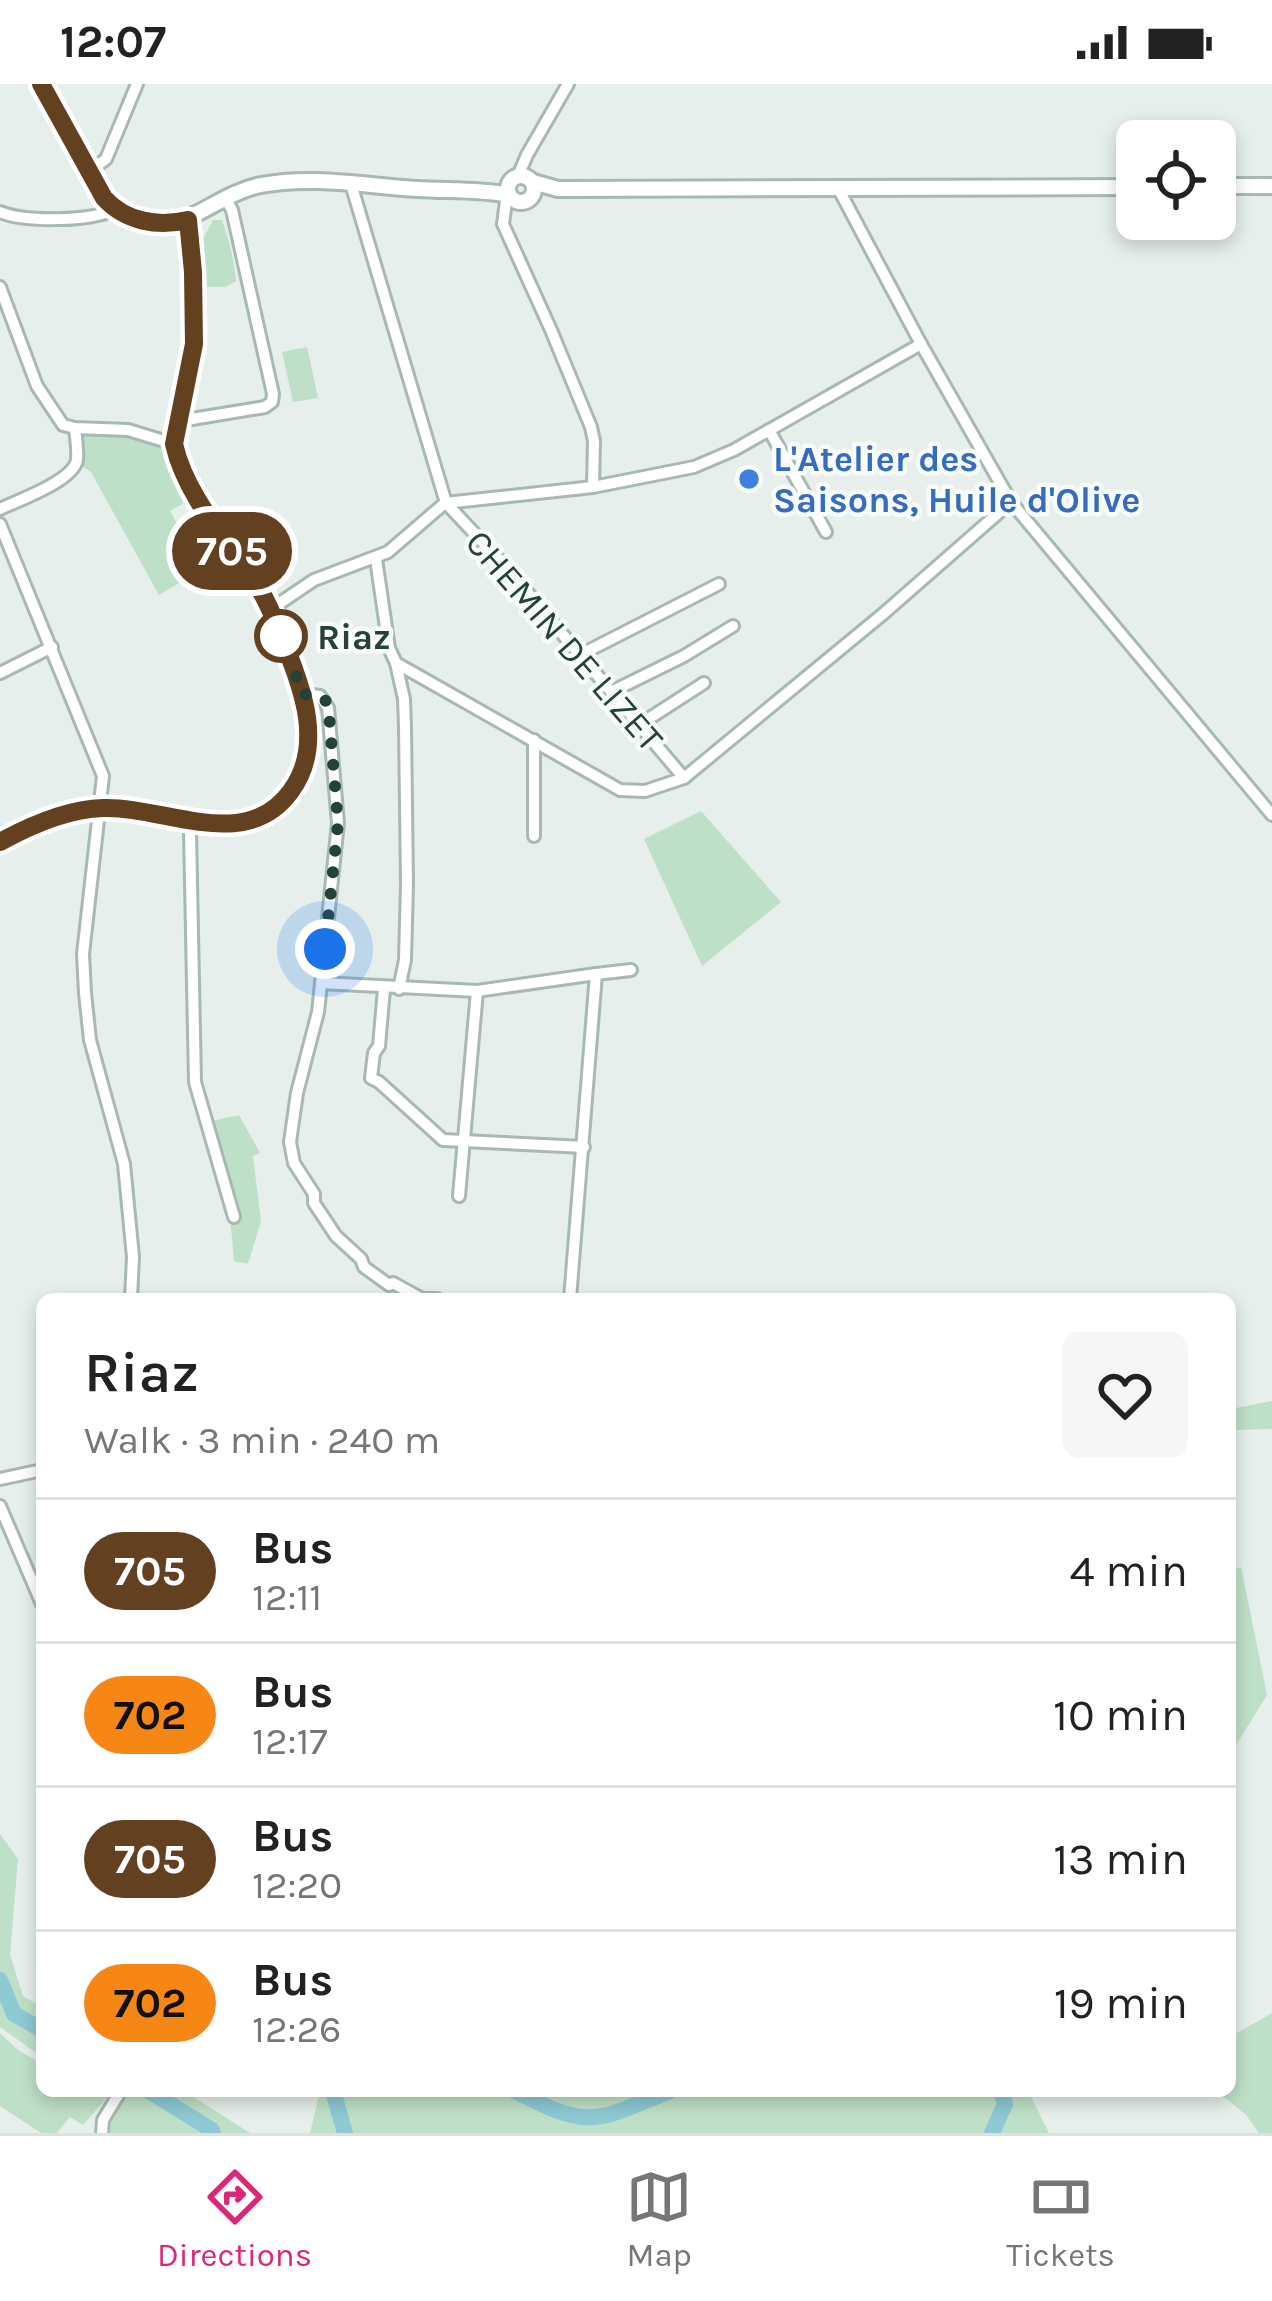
<!DOCTYPE html>
<meta charset="utf-8">
<style>
:root{--surface:#fff;--page:#f6f6f6;--text:#222;--muted:#767676;--line:#e0e0e0;--accent:#db2777}
body{margin:0;font-family:Karla,sans-serif;background:var(--page);color:var(--text);height:100vh;display:flex;flex-direction:column;font-size:45px;white-space:nowrap}
*{box-sizing:border-box;margin:0}
p{font-size:39px;color:var(--muted)}
.icon{flex:none;width:66px;height:66px;fill:none;stroke:currentColor;stroke-width:2;stroke-linecap:round;stroke-linejoin:round}
.map{position:relative;flex:1;overflow:hidden}
.drawer{position:absolute;left:36px;top:1209px;width:1200px;height:804px;display:flex;flex-direction:column;background:var(--surface);border-radius:18px;box-shadow:0 6px 18px #0003}
.drawer>*{flex:none}
.badge{padding:0 24px;border-radius:39px;font-size:42px;line-height:78px}
.tools{position:absolute;left:1116px;top:36px;display:grid;gap:24px}
.tools a{display:grid;place-items:center;width:120px;height:120px;border-radius:18px;background:var(--surface);box-shadow:0 6px 18px #0003;font-size:60px}
.you{position:absolute;width:60px;height:60px;margin:-30px;border:9px solid #fff;border-radius:50%;background:#1a73e8;box-shadow:0 0 0 18px #1a73e833}
.map>.badge{position:absolute;translate:-50% -50%;box-shadow:0 0 0 6px #fff}
.round{display:grid;place-items:center;flex:none;width:126px;height:126px;border-radius:18px;background:var(--page)}
.head{display:flex;align-items:center;justify-content:space-between;height:204px;padding:0 48px}
h1{font-size:57px;font-weight:600;line-height:90px}
ul{padding:0;list-style:none}
li{display:flex;align-items:center;gap:36px;height:144px;padding:0 48px;border-top:3px solid var(--line)}
li div{flex:1}
li b{display:block;font-size:45px}
li em{font-style:normal}
li .badge{min-width:132px;font-weight:700;text-align:center}
.status{display:flex;justify-content:space-between;align-items:center;height:84px;padding:0 60px;background:var(--surface);direction:ltr}
.status svg{height:33px;fill:currentColor}
.tab-bar{display:flex;justify-content:space-around;align-items:center;height:168px;border-top:3px solid var(--line);background:var(--surface);font-size:33px;color:var(--muted)}
.tab-bar a{display:grid;justify-items:center;gap:6px}
.tab-bar .on{color:var(--accent)}
.map>svg:first-child{display:block}
</style>
<div class="status"><b>12:07</b><svg viewBox="0 0 49 12"><path d="M0 12V9h3v3zM5 12V6h3v6zM10 12V3h3v9zM15 12V0h3v12zM26 1h20v11H26zM47 4h2v5h-2z"/></svg></div>
<div class="map">
<svg width="1272" height="2049" viewBox="0 0 1272 2049">
<rect width="100%" height="100%" fill="#e6efeb"/>
<g fill="#bfe0c8">
<path d="M213,136H222C229,156 234,175 236,197L225,203H202V156Z"/>
<path d="M307,263L318,314L293,318L282,268Z"/>
<path d="M78,348L128,350L170,366L186,402L180,406L187,417L170,427L181,447L178,449L183,459L174,465L178,472L168,479L179,499L159,511L91,388L76,378Z"/>
<path d="M701,727L781,818L702,882L644,755Z"/>
<path d="M239,1031L260,1069L253,1072L261,1137L248,1180L234,1177L229,1120L208,1038Z"/>
<path d="M1272,1317V1345L1237,1346L1230,1339V1318L1236,1324Z"/>
<path d="M1241,1483L1267,1611L1230,1671V1487Z"/>
<path d="M0,1750L18,1775L10,1871L23,1912L42,1923V1973L0,1943Z"/>
<path d="M1272,1929V2049H1259L1246,2031L1217,2007H1230V1944L1237,1949Z"/>
<path d="M0,1949L18,1966L42,1980V2007H109L111,2009L83,2041L70,2033L57,2049H41L0,2022Z"/>
<path d="M125,2007H184L250,2049H107L111,2028Z"/>
<path d="M320,2007H1028L1049,2049H310Z"/>
</g>
<g fill="none" stroke-linecap="round" stroke-linejoin="round">
<g stroke="#8ec9d4" stroke-width="16">
<path d="M0,1896L14,1930L42,1946"/>
<path d="M149,2007L212,2046L213,2049"/>
<path d="M333,2007L345,2049"/>
<path d="M515,2007C590,2046 594,2038 670,2007"/>
<path d="M992,2049L1005,2020L1001,2007"/>
</g>
<defs>
<g id="minor">
<path d="M89,88L106,75L137,0"/>
<path d="M518,92L527,71L568,0"/>
<path d="M351,100L446,419L505,482L684,694"/>
<path d="M838,104L921,260L1011,418L1272,731"/>
<path d="M510,113L506,117L503,140L551,246L591,343L594,357L593,403"/>
<path d="M0,128C24,138 92,138 114,125"/>
<path d="M0,203L37,302L63,341L75,344L128,346L174,360"/>
<path d="M181,334L192,335L265,323L272,318L273,310L232,126L225,114"/>
<path d="M769,346L826,448"/>
<path d="M0,425C19,416 73,397 77,376C78,366 76,354 75,344"/>
<path d="M0,440L103,692L83,870L85,909L90,956L124,1080L133,1173L131,1215"/>
<path d="M376,475L389,564L396,579L404,615L405,643L407,800L405,876L399,905"/>
<path d="M271,525L314,496L388,468L445,419L593,403L694,383L734,366L921,260"/>
<path d="M580,571L719,500"/>
<path d="M396,579L620,706L645,707L684,694L883,530L1011,418"/>
<path d="M0,589L52,563"/>
<path d="M611,608L684,572L733,542"/>
<path d="M303,610L320,612L328,624L338,739L318,928L297,1009L290,1058L294,1079L314,1110V1119L336,1152L361,1175L364,1183L389,1201L393,1199L422,1215H437"/>
<path d="M639,641L704,599"/>
<path d="M534,656V752"/>
<path d="M192,737L190,748L195,998L234,1133"/>
<path d="M0,758C40,736 84,720 130,724C171,728 215,752 255,734C331,701 309,619 284,560C276,540 269,520 257,502C238,473 175,393 175,361C175,353 179,343 181,335C186,314 190,293 193,272C199,228 192,180 188,136"/>
<path d="M321,899L477,907L596,890"/>
<path d="M384,905L379,962L374,969L371,994L379,998L443,1056L584,1063"/>
<path d="M459,1112L477,907"/>
<path d="M570,1215L596,890L631,886"/>
<path d="M0,1395L42,1386"/>
<path d="M0,1422L42,1520"/>
<path d="M102,2049L103,2036L120,2008"/>
</g>
<g id="tertiary">
<path d="M41,0C58,27 95,112 116,126C178,165 206,112 261,101C312,91 367,102 417,105C448,107 478,105 509,111"/>
<circle cx="521" cy="105" r="13"/>
<path d="M533,98L558,105L1137,103"/>
<path d="M1215,102H1272"/>
</g>
</defs>
<use href="#minor" stroke="#a8b8b2" stroke-width="16"/>
<use href="#tertiary" stroke="#a8b8b2" stroke-width="20"/>
<use href="#minor" stroke="#fff" stroke-width="10"/>
<use href="#tertiary" stroke="#fff" stroke-width="14"/>
</g>
<g fill="none" stroke-linecap="round" stroke-linejoin="round">
<defs>
<path id="line" d="M0,758C31,741 67,725 103,724C165,722 246,770 291,707C324,662 303,605 284,559C276,539 269,519 257,501C228,457 186,413 174,360L194,260L193,188L188,136C158,143 126,138 104,114L41,0"/>
</defs>
<use href="#line" stroke="#fff" stroke-width="27"/>
<use href="#line" stroke="#624020" stroke-width="18"/>
<path stroke="#24423a" stroke-width="12" stroke-dasharray="0 21.6" d="M281,552L303,610L320,612L326,617L329,630L338,739L325,865"/>
</g>
<circle fill="#3f7fe0" stroke="#f7fbf9" stroke-width="4.5" cx="749" cy="395" r="12"/>
<circle fill="#fff" stroke="#624020" stroke-width="6" cx="281" cy="552" r="24"/>
<g text-anchor="middle" stroke-width="9" stroke-linejoin="round" paint-order="stroke">
<g font-size="36" font-weight="bold" fill="#366cbe" stroke="#f7fbf9" text-anchor="start">
<text x="773" y="387">L'Atelier des<tspan x="773" dy="41">Saisons, Huile d'Olive</tspan></text>
</g>
<g font-size="36" font-weight="bold" fill="#24423a" stroke="#f7fbf9" text-anchor="start">
<text x="317" y="565">Riaz</text>
</g>
<g font-size="36" fill="#24423a" stroke="#f7fbf9">
<text transform="translate(565 556) rotate(49)" y="13">CHEMIN DE LIZET</text>
</g>
</g>
</svg>
<div class="tools">
<a><svg class="icon" aria-label="locate" viewBox="0 0 24 24"><circle cx="12" cy="12" r="6"/><path d="M12 2v4M12 18v4M2 12h4M18 12h4"/></svg></a>
</div>
<div class="you" style="left:325px;top:865px"></div>
<b class="badge" style="left:232px;top:467px;background:#624020;color:#fff">705</b>
<section class="drawer">
<div class="head"><div><h1>Riaz</h1><p>Walk · 3 min · 240 m</p></div><a class="round"><svg class="icon" aria-label="heart" viewBox="0 0 24 24"><path d="M12 20l-8-8c-3-5 5-10 8-4 3-6 11-1 8 4z"/></svg></a></div>
<ul>
<li><span class="badge" style="background:#624020;color:#fff">705</span><div><b>Bus</b><p>12:11</p></div><em>4 min</em></li>
<li><span class="badge" style="background:#f68714;color:#111">702</span><div><b>Bus</b><p>12:17</p></div><em>10 min</em></li>
<li><span class="badge" style="background:#624020;color:#fff">705</span><div><b>Bus</b><p>12:20</p></div><em>13 min</em></li>
<li><span class="badge" style="background:#f68714;color:#111">702</span><div><b>Bus</b><p>12:26</p></div><em>19 min</em></li>
</ul>
</section>
</div>
<nav class="tab-bar">
<a class="on"><svg class="icon" aria-label="directions" viewBox="0 0 24 24"><path d="M12 3l9 9-9 9-9-9zM9 14v-3h6M13 9l2 2-2 2"/></svg>Directions</a>
<a><svg class="icon" aria-label="map" viewBox="0 0 24 24"><path d="M3 6l6-2 6 2 6-2v14l-6 2-6-2-6 2zM9 4v14M15 6v14"/></svg>Map</a>
<a><svg class="icon" aria-label="tickets" viewBox="0 0 24 24"><path d="M3 7h18v10H3zM15 7v10"/></svg>Tickets</a>
</nav>
